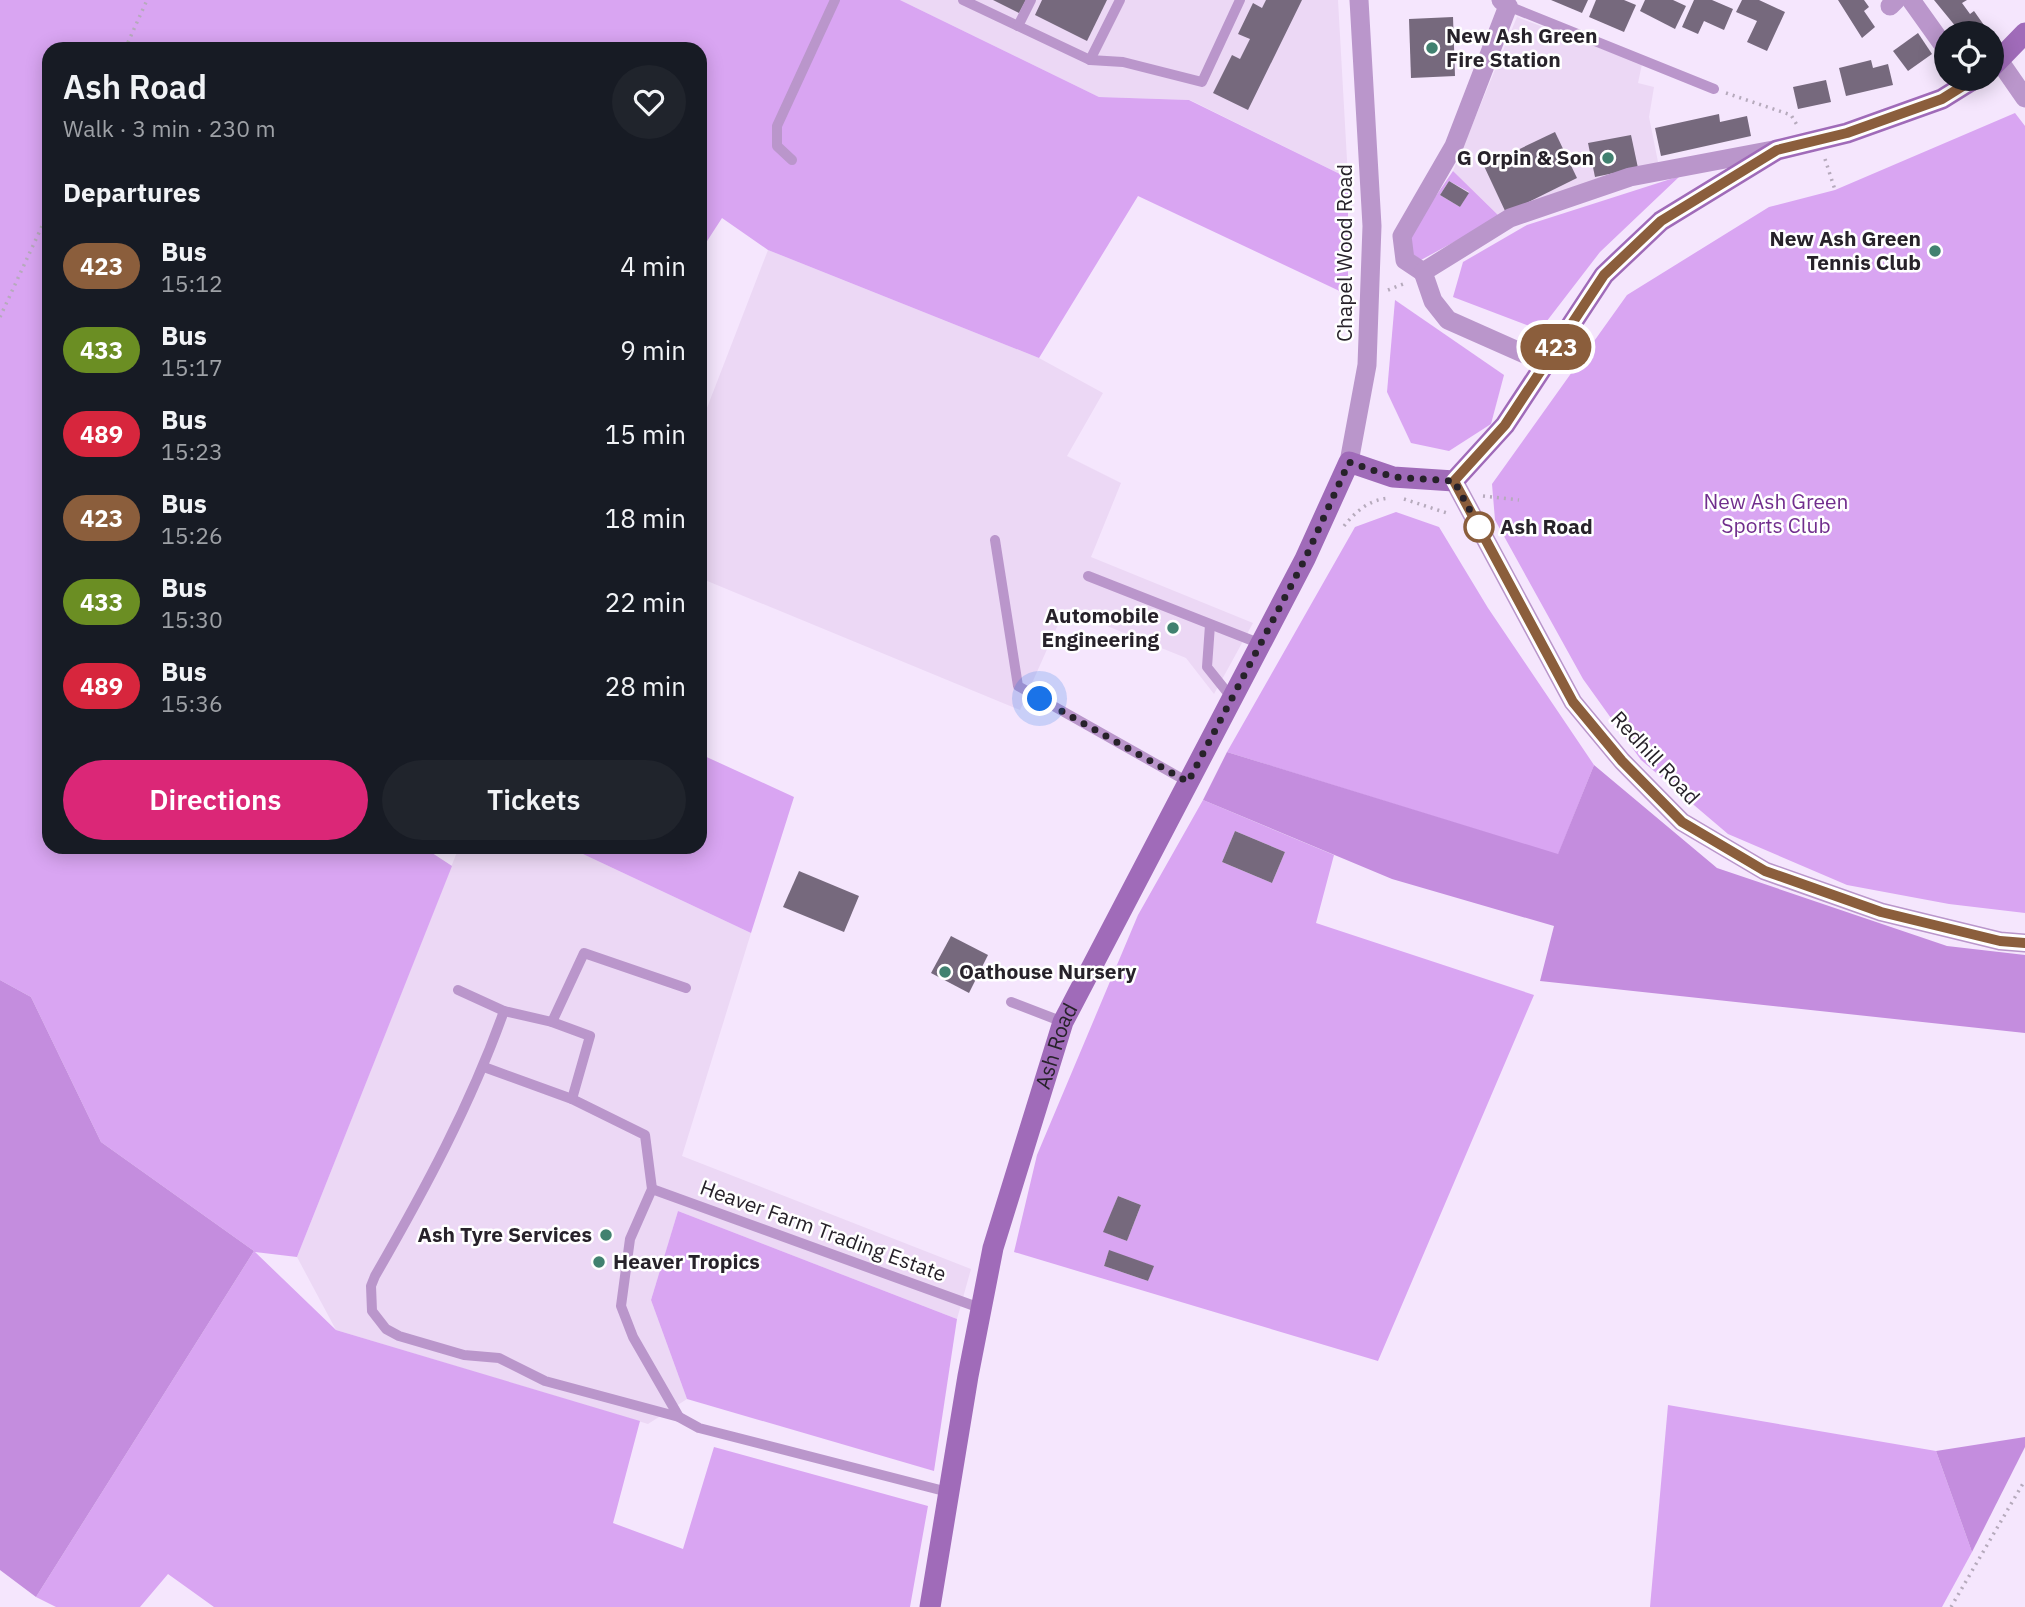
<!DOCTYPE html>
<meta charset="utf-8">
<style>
:root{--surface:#171b24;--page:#20242c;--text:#f1f3f6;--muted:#9ea1a6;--accent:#db2777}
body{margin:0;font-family:"IBM Plex Sans",sans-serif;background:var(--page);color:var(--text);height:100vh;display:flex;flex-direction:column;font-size:26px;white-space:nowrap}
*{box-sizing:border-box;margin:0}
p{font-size:23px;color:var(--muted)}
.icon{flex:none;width:38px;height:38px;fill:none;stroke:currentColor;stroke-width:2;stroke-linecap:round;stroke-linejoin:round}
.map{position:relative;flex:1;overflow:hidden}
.sheet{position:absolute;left:42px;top:42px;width:665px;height:812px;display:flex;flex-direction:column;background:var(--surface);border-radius:21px;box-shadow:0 4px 18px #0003}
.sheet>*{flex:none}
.badge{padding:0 14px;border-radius:23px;font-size:24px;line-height:46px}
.controls{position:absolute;left:1934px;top:21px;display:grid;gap:14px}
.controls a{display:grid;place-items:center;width:70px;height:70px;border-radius:50%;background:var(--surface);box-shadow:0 4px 18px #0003;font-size:35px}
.you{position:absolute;width:35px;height:35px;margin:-18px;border:5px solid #fff;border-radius:50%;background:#1a73e8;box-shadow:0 0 0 10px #1a73e833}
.map>.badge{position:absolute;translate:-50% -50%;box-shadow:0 0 0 4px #fff}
h2{padding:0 21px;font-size:26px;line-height:63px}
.round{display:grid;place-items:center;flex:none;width:74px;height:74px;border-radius:37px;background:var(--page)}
.overview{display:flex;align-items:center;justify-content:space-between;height:119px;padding:0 21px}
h1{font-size:33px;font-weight:600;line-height:52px}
.button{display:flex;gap:14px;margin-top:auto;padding:14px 21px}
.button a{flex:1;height:80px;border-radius:42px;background:var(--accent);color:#fff;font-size:28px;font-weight:600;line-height:80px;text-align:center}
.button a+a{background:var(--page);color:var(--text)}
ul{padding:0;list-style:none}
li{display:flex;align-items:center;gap:21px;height:84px;padding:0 21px}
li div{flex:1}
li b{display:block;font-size:26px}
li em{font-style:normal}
li .badge{min-width:77px;font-weight:700;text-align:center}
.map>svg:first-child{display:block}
</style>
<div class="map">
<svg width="2025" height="1607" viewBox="0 0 2025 1607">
<rect width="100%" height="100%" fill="#f5e6fd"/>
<g fill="#ecd8f5">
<path d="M900,0H1338L1348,178L1190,100L1099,97Z"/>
<path d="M1517,17L1642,64L1638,83L1654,87L1649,117L1658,162L1500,217L1453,171Z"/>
<path d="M768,250L1039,358L1103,393L1067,456L1121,483L1091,557L1253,623L1214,694L1186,658L1065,609L1020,710L700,578V426Z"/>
<path d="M459,847H568L751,933L682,1156L971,1269L957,1319L678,1211L651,1300L687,1399L648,1424L336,1330L297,1257Z"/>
</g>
<g fill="#d9a5f2" fill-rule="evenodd">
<path d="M0,0H900L1099,97L1189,100L1348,178V295L1138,196L1039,358L768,250L722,218L700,252V49H49V847H423L452,866L297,1257L255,1252L336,1330L640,1421L613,1523L683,1549L714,1447L928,1506L910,1607H214L168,1574L140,1607H56L36,1597L254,1251L101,1142L31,997L0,980Z"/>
<path d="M2015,113L2025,126V913L1949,904L1847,885L1728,834L1641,760L1583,679L1495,520L1492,484L1627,295L1769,207L1835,190Z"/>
<path d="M1453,171L1500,217L1421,260L1410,252L1407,238ZM1449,181L1469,192L1460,207L1440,195Z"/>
<path d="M1680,176L1600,252L1540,330L1453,297L1463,262L1527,225Z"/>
<path d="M1395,300L1504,375L1491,424L1449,451L1411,443L1387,392Z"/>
<path d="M1396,512L1439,527L1488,608L1594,765L1558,855L1227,752L1355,527Z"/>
<path d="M700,754L794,797L751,933L568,847H700Z"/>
<path d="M1203,800L1334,855L1316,923L1534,995L1378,1361L1014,1252L1037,1155L1138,915ZM1235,831L1285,852L1272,883L1222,862ZM1118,1196L1141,1205L1127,1241L1104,1232ZM1109,1251L1153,1266L1148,1281L1104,1266Z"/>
<path d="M678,1211L957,1319L934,1471L687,1399L651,1300Z"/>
<path d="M1668,1405L1936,1451L1972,1552L1942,1607H1650Z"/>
</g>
<g fill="#c48dde">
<path d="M1227,752L1558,854L1594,765L1717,868L1947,946L2025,955V1033L1540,981L1554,926L1392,879L1203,800Z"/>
<path d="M0,980L31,997L101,1142L254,1251L36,1597L0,1570Z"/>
<path d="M2025,1437V1447L1972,1552L1936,1451Z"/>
</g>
<g fill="#76697d">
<path d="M993,0H1026L1019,13Z"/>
<path d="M1042,0H1107L1087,41L1035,15Z"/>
<path d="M1266,0H1302L1248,110L1213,93L1232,55L1240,59L1250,39L1238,34L1253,3L1262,8Z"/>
<path d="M1551,0H1588L1582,13Z"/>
<path d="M1596,0H1624L1636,5L1624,32L1589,17Z"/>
<path d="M1645,0H1673L1686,6L1675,29L1640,11Z"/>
<path d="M1694,0H1712L1733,9L1724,30L1704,21L1698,34L1682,27Z"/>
<path d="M1742,0H1759L1785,12L1767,51L1747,42L1757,21L1736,12Z"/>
<path d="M1838,0H1864L1869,7L1864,11L1875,27L1862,38Z"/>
<path d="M1934,0H1967L1962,3L1970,14L1974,11L1986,28L1978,33H1961Z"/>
<path d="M1453,17L1455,76L1411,78L1409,19Z"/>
<path d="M1918,33L1932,54L1908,71L1893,51Z"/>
<path d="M1871,60L1873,68L1888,64L1893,85L1846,96L1839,68Z"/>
<path d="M1826,80L1831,102L1798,109L1793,87Z"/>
<path d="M1719,114L1720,122L1747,116L1751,136L1661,156L1655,128Z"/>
<path d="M1555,132L1577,178L1506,213L1484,166Z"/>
<path d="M1631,135L1638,168L1595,177L1588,143Z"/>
<path d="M1449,181L1469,193L1460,207L1440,195Z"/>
<path d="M1235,831L1285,852L1272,883L1222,862Z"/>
<path d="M799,871L859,896L844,932L783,907Z"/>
<path d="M951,936L988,955L969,993L931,973Z"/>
<path d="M1118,1196L1141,1205L1127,1241L1103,1232Z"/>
<path d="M1109,1250L1154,1266L1148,1281L1104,1266Z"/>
</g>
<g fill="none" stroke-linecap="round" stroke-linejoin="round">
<g stroke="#b6aabc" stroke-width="3.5" stroke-dasharray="2 5" stroke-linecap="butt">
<path d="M125,49L147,0"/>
<path d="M1726,93L1791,115L1797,125"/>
<path d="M1825,159L1835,190"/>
<path d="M1388,290L1406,283"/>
<path d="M0,317L49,211"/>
<path d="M1483,496L1519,500"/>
<path d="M1404,499L1450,514"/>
<path d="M1344,526C1356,511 1370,499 1390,498"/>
<path d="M1951,1607L2025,1480"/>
</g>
<g stroke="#ba96cb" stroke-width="10">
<path d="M963,0L1090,60L1123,62L1202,82L1240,0"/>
<path d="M1508,6L1714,89"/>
<path d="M1018,26L1031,0"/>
<path d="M1090,60L1120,0"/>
<path d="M792,160L777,146V126L835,0"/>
<path d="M995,540L1018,686L1188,782"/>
<path d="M1088,576L1261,644"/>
<path d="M1210,625L1207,667L1231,697"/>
<path d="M458,990L504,1011L552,1022L590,1036L572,1099L645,1135L652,1189L630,1239L621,1306L633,1337L679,1417"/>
<path d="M1011,1002L1063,1022"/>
<path d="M504,1011C471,1104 424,1191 375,1276L371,1286L372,1311L386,1329L399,1336L464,1355L499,1358L545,1381L679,1417L699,1428L948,1492"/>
<path d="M552,1022L584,953L686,988"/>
<path d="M484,1067L572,1099"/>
<path d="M652,1189L980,1308"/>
</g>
<g stroke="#ba96cb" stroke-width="19">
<path d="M1911,0L1941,42"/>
<path d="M1890,6L1896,0"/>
<path d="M2000,62L2025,98"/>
<path d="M1423,272L1405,260L1402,236L1454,146L1508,6L1501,0"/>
<path d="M1545,363L1448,320L1433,301L1423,272L1510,218L1630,177L1773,150"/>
<path d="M1349,462L1367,365L1372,226L1359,0"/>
<path d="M1454,481L1573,702L1622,761L1682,822L1765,871L1881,912L2000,941L2025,943"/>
</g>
<g stroke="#a06bb9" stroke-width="21">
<path d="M1992,67L2025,33"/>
<path id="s1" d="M930,1607L968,1376L993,1248L1063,1022L1305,559L1349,462L1393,477L1454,481L1505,425L1604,275L1661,221L1777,150L1847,133L1942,99L1974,79"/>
</g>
</g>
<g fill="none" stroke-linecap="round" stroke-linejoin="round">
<defs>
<path id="line" d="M1974,79L1942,99L1847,133L1777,150L1661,221L1604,275L1505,425L1454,481L1573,702L1622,761L1682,822L1765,871L1788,879L1881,912L2000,941L2025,943"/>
</defs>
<use href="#line" stroke="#fff" stroke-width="16"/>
<use href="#line" stroke="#8b5e3c" stroke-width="10"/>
<path stroke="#27222a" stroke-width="7" stroke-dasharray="0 12.6" d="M1040,699L1188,782L1305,559L1349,462L1393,477L1454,481L1479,527"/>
</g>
<g fill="#418170" stroke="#fff" stroke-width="2.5">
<circle cx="1432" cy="48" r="7"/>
<circle cx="1608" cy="158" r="7"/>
<circle cx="1935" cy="251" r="7"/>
<circle cx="1173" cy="628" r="7"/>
<circle cx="945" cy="972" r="7"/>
<circle cx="606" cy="1235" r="7"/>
<circle cx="599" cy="1262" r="7"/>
</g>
<circle fill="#fff" stroke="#8b5e3c" stroke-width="3.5" cx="1479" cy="527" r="14"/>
<g text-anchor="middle" stroke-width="5" stroke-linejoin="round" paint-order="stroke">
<g font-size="21" font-weight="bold" fill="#27222a" stroke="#fff" text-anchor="end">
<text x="1446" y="43" text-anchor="start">New Ash Green<tspan x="1446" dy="24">Fire Station</tspan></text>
<text x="1594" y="165">G Orpin &amp; Son</text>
<text x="1921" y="246">New Ash Green<tspan x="1921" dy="24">Tennis Club</tspan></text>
<text x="1159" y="623">Automobile<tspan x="1159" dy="24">Engineering</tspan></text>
<text x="959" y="979" text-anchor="start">Oathouse Nursery</text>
<text x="592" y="1242">Ash Tyre Services</text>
<text x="613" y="1269" text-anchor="start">Heaver Tropics</text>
</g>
<g font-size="21" fill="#27222a" stroke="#fff">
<text transform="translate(1345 253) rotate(-90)" y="7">Chapel Wood Road</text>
<text transform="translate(1655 758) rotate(47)" y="7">Redhill Road</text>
<text dy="7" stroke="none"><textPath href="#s1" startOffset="576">Ash Road</textPath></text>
<text transform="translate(823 1231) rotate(20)" y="7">Heaver Farm Trading Estate</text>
</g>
<g font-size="21" fill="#712e8d" stroke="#fff">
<text x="1776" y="509">New Ash Green<tspan x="1776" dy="24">Sports Club</tspan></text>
</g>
<g font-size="21" font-weight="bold" fill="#27222a" stroke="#fff" text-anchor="start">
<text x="1500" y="534">Ash Road</text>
</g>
</g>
</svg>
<div class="controls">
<a><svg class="icon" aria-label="locate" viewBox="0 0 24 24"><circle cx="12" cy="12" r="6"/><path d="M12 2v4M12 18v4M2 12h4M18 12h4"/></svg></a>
</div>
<div class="you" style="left:1040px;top:699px"></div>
<b class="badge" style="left:1556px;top:347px;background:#8b5e3c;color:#fff">423</b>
<section class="sheet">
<div class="overview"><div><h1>Ash Road</h1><p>Walk · 3 min · 230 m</p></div><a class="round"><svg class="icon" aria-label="heart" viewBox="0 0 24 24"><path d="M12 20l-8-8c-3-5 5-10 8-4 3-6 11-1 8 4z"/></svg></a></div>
<h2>Departures</h2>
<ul>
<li><span class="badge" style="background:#8b5e3c;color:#fff">423</span><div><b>Bus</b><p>15:12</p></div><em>4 min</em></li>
<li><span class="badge" style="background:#6b8e23;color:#fff">433</span><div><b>Bus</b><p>15:17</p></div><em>9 min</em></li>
<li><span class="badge" style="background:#d7263d;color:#fff">489</span><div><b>Bus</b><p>15:23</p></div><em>15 min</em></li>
<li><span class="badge" style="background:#8b5e3c;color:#fff">423</span><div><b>Bus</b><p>15:26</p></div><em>18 min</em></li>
<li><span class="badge" style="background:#6b8e23;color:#fff">433</span><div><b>Bus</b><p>15:30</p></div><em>22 min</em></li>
<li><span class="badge" style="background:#d7263d;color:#fff">489</span><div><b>Bus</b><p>15:36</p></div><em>28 min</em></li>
</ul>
<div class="button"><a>Directions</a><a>Tickets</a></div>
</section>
</div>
